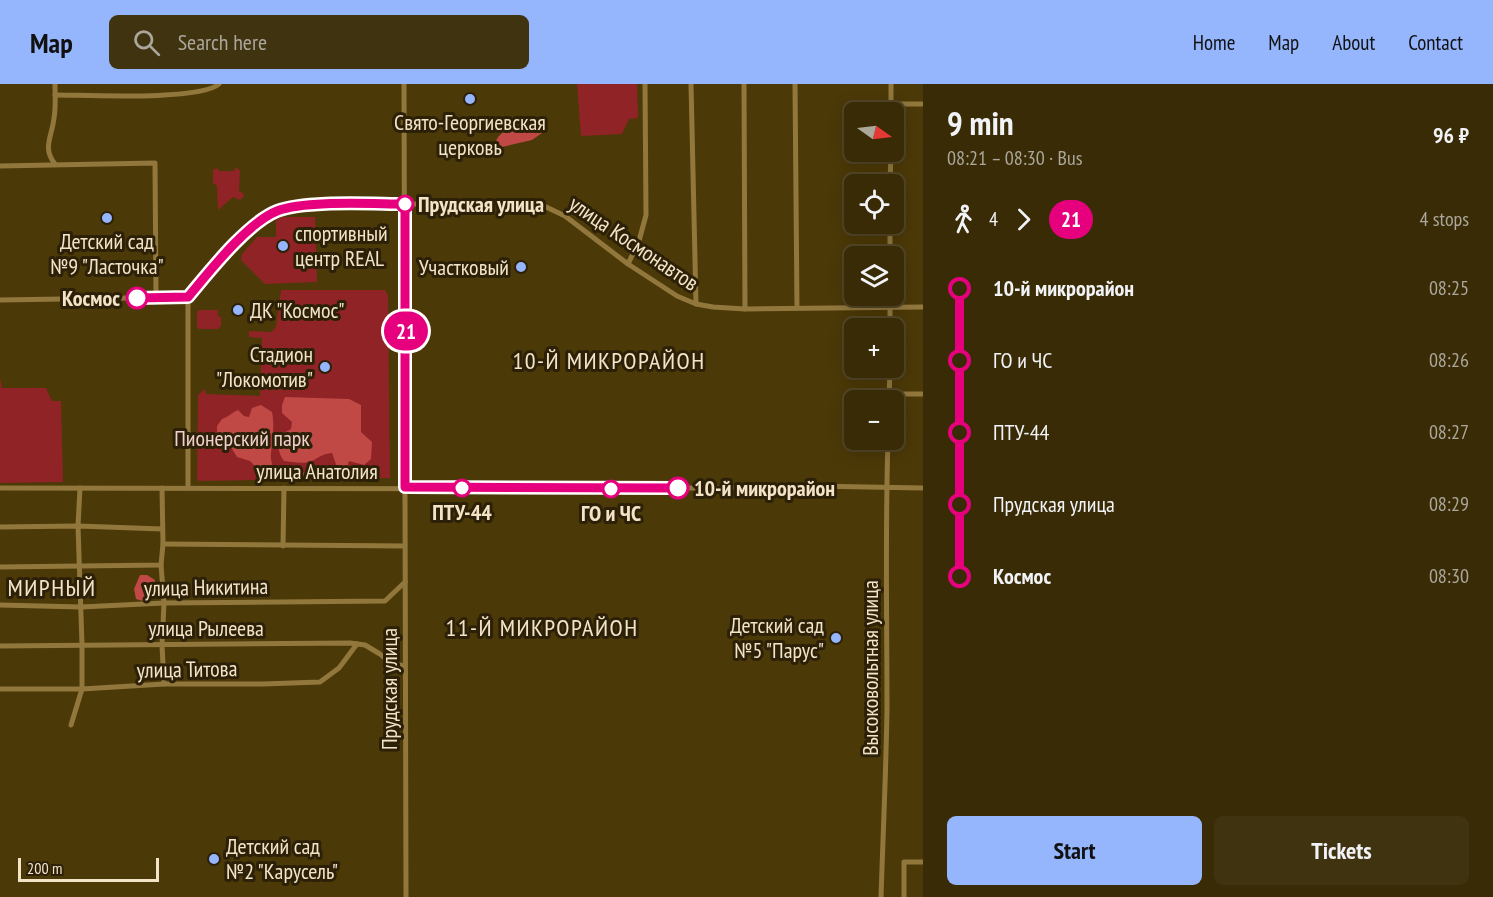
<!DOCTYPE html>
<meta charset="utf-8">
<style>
:root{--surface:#392b06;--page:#403310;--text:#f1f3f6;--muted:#aba79b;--line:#534728;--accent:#95b6fd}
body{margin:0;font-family:"PT Sans Narrow",sans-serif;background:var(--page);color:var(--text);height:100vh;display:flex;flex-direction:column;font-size:22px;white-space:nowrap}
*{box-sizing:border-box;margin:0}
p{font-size:20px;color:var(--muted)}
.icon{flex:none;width:33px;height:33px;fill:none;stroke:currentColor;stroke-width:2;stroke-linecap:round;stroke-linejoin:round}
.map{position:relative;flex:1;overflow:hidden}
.side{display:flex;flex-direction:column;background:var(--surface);width:570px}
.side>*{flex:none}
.badge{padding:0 12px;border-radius:20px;font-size:21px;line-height:39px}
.needle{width:39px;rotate:104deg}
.tools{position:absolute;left:844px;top:18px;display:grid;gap:12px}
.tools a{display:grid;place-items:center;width:60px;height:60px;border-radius:9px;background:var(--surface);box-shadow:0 3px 15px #0003,0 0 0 2px var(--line);font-size:30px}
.scale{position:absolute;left:18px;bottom:15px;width:141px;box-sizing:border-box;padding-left:6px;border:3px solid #f3e4c7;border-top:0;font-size:16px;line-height:21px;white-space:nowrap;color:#f3e4c7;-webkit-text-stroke:4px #2c2108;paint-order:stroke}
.map>.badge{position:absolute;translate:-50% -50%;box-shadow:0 0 0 3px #fff}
.legs{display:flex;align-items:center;gap:9px;height:66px;padding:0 24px;font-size:20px}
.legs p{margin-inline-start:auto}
.overview{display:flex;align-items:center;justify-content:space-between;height:102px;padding:0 24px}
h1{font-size:33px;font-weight:600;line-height:45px}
.action{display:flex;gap:12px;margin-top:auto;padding:12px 24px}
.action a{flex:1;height:69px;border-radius:9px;background:var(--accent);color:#111;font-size:24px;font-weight:600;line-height:69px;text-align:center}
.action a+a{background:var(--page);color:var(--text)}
ul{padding:0 24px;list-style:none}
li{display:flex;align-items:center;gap:21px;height:72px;font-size:22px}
li i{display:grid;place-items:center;width:9px;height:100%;margin:0 8px;background:currentColor}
li i::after{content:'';width:15px;height:15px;margin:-8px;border:4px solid;border-radius:50%;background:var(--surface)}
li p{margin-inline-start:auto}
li:first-child i{background:linear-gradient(#0000 50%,currentColor 0)}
li:last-child i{background:linear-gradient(currentColor 50%,#0000 0)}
header{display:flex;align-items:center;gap:36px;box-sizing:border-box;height:84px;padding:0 30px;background:var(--accent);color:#111}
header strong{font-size:28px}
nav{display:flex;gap:33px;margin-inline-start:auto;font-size:21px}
.search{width:420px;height:54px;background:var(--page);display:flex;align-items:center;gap:15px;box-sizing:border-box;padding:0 21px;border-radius:9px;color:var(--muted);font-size:22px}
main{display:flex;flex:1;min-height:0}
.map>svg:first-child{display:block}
</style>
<header>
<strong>Map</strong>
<div class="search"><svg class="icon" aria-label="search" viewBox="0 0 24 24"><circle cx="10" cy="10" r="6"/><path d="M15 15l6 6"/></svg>Search here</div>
<nav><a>Home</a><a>Map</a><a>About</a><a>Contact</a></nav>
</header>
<main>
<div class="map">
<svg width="923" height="813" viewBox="0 0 923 813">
<rect width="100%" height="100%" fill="#4c3908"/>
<g fill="#902325">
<path d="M577,0H637L638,34L629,35L622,50L581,52Z"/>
<path d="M236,83L240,87L239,107L243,109L244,112L240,116L233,113L218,126L217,102L213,99V86L217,84L219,87H234Z"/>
<path d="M283,133H315L317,198L265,200L241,176L242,170L257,153H276V136Z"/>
<path d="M281,206H385L388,212L390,394L199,397L197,395L198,311L205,305L206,310L260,312L262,254L249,253V247L271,248L276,243Z"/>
<path d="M199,226H218V232L221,233V242L218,245H199L197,243V228Z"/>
<path d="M0,294L2,304H46L52,317H61L63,398L0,399Z"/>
</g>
<g fill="#c04946">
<path d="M515,35L527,36L529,40C537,41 541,41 542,49L532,56L502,63L496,57L498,53L507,44L508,40Z"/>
<path d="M285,313L349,315L361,321V348L372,358L371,375L364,381L349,377L347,383L377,388L379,392C352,397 309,394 283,391L282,388L288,382L302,388L329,390L337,383L332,369C323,370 321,372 314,376C305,381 293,378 284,377C278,370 277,359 280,351L291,345L292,338L282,329V321Z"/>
<path d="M261,321L272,328C275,342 272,356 271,370C270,375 273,380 272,385L267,389L261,388L250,377L237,373L226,355L217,353V342L222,335C229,333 232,328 238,326L244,332L249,333L252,324Z"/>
<path d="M140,491H147L155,496L150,514L143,517L136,515L134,505Z"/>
</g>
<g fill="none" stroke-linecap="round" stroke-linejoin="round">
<g stroke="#92773d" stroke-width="5">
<path d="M55,0C55,11 56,23 54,34C52,53 42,64 55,80"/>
<path d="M404,0L406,813"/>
<path d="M691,0L696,220"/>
<path d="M744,0L745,225"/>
<path d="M795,0L797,224"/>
<path d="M55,11C85,11 200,17 219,0"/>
<path d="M891,20H923"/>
<path d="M891,28V0"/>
<path d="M0,82L155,79L156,214"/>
<path d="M890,100L891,68"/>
<path d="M890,172V140"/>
<path d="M628,180L639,157L646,131L645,0"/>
<path d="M188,213V404"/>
<path d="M0,216L188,213C217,178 255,125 304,122L477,119L542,121L565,132L628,180L677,212L696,220L713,223L745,225L923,223"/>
<path d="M890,244V212"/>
<path d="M890,310H923"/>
<path d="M889,316L890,284"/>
<path d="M0,404L632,405L812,402L923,404"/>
<path d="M0,443L78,442L162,445"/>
<path d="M163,460L405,462"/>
<path d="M283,462L284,404"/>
<path d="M161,481L164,519L162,561L164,600"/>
<path d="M0,483L161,481L163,460L162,404"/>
<path d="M0,521L81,523L164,519L385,517L405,498"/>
<path d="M0,562L350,559L365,561L380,570L390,579L405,582"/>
<path d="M0,605H82L164,600H263L320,598L339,584L357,560"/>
<path d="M71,641L82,605V561L78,442L80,404"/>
<path d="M881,813C883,751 886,688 887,626C887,536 885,445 888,356"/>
<path d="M904,813V778H923"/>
</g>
</g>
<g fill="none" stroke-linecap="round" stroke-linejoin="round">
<defs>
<path id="line-1" d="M137,214L188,213C209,188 247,139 277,127C306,116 372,120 405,120V403L678,404"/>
</defs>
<use href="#line-1" stroke="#fff" stroke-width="14"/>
<use href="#line-1" stroke="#e6007e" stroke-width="9"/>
</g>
<g fill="#95b6fd" stroke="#2c2108" stroke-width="2">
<circle cx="470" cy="15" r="6"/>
<circle cx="107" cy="134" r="6"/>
<circle cx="283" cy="162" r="6"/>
<circle cx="521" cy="183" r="6"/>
<circle cx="238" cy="226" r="6"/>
<circle cx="325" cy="283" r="6"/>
<circle cx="836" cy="554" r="6"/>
<circle cx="214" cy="775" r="6"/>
</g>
<g fill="#fff" stroke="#e6007e" stroke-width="3">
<circle cx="405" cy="120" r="8"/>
<circle cx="137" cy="214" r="10"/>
<circle cx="462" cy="404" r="8"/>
<circle cx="678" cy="404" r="10"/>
<circle cx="611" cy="405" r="8"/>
</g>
<g text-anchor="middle" stroke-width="6" stroke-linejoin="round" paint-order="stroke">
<g font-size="22" fill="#f3e4c7" stroke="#2c2108" text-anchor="start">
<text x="470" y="46" text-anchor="middle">Свято-Георгиевская<tspan x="470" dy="25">церковь</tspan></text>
<text x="295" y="157">спортивный<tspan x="295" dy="25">центр REAL</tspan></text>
<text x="107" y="165" text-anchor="middle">Детский сад<tspan x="107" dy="25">№9 "Ласточка"</tspan></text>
<text x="509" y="191" text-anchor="end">Участковый</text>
<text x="250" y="234">ДК "Космос"</text>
<text x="313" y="278" text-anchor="end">Стадион<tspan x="313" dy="25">"Локомотив"</tspan></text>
<text x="824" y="549" text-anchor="end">Детский сад<tspan x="824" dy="25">№5 "Парус"</tspan></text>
<text x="226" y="770">Детский сад<tspan x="226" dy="25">№2 "Карусель"</tspan></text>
</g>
<g font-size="22" font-weight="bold" fill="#f3e4c7" stroke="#2c2108" text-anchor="start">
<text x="418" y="128">Прудская улица</text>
<text x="120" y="222" text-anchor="end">Космос</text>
<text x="694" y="412">10-й микрорайон</text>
<text x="462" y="436" text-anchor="middle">ПТУ-44</text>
<text x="611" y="437" text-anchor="middle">ГО и ЧС</text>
</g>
<g font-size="22" fill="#f3e4c7" stroke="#2c2108">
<text transform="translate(634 159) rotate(34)" y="8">улица Космонавтов</text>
<text x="317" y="395">улица Анатолия</text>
<text transform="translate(206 503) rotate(-1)" y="8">улица Никитина</text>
<text x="206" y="552">улица Рылеева</text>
<text transform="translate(870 584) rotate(-90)" y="8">Высоковольтная улица</text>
<text transform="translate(187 585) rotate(-1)" y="8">улица Титова</text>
<text transform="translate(389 605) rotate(-90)" y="8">Прудская улица</text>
</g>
<g font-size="22" fill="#f1d0cd" stroke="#2c2108">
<text x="242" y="362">Пионерский парк</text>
</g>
<g font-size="24" letter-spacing="1.5" fill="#f3e4c7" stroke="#2c2108">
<text x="609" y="285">10-Й МИКРОРАЙОН</text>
<text x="52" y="512">МИРНЫЙ</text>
<text x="542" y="552">11-Й МИКРОРАЙОН</text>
</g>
</g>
</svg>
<div class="tools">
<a><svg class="needle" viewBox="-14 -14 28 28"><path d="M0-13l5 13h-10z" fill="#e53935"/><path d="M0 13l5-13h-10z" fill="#aba79b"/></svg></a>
<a><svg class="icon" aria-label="locate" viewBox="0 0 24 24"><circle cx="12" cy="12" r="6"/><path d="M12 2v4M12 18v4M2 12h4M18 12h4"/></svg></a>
<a><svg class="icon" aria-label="layers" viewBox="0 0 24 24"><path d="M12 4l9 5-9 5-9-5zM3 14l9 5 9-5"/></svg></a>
<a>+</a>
<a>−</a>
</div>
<div class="scale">200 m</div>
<b class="badge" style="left:406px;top:247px;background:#e6007e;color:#fff">21</b>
</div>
<section class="side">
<div class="overview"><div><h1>9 min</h1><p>08:21 – 08:30 · Bus</p></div><b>96 ₽</b></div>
<div class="legs"><svg class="icon" aria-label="walk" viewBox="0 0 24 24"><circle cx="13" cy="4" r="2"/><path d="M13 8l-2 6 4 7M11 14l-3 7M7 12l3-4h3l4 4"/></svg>4<svg class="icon" aria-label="forward" viewBox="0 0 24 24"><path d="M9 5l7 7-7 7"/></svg><b class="badge" style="background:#e6007e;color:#fff">21</b><p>4 stops</p></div>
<ul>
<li><i style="color:#e6007e"></i><b>10-й микрорайон</b><p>08:25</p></li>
<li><i style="color:#e6007e"></i><span>ГО и ЧС</span><p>08:26</p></li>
<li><i style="color:#e6007e"></i><span>ПТУ-44</span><p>08:27</p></li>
<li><i style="color:#e6007e"></i><span>Прудская улица</span><p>08:29</p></li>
<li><i style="color:#e6007e"></i><b>Космос</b><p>08:30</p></li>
</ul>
<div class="action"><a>Start</a><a>Tickets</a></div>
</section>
</main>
